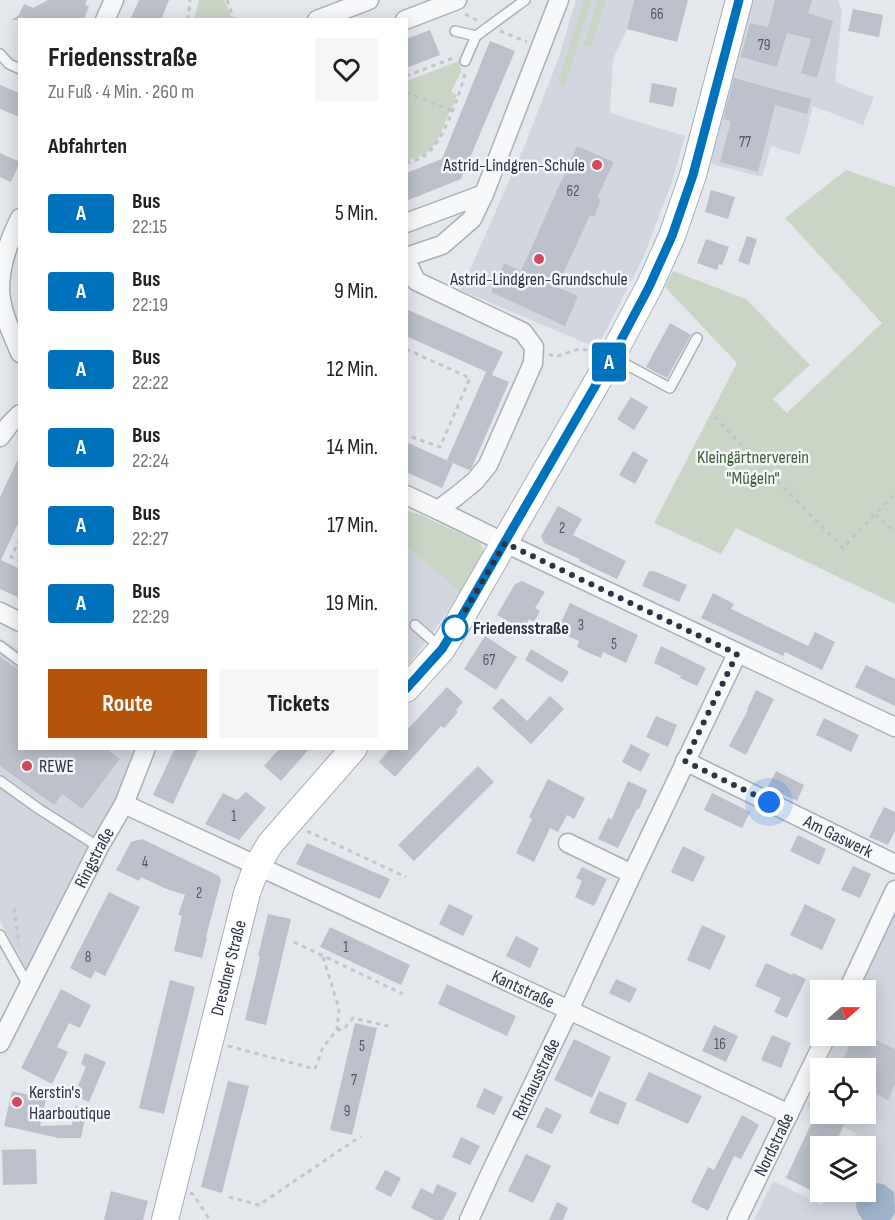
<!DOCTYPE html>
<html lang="de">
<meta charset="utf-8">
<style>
:root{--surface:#fff;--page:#f6f6f6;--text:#202124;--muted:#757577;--accent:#b45309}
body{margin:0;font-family:"Sofia Sans Condensed",sans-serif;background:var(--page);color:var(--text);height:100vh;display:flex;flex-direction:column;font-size:22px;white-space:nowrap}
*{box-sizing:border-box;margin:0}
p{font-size:20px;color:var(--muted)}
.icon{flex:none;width:33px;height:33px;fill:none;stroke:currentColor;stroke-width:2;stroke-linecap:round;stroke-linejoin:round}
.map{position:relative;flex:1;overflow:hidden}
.panel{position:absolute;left:18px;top:18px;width:390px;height:732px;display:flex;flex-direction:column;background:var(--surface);border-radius:0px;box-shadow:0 3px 15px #0003}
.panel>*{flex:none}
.badge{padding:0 12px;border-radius:4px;font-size:21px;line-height:39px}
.needle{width:39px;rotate:70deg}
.tools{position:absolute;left:810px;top:980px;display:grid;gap:12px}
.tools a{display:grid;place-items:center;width:66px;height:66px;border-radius:0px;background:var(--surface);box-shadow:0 3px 15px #0003;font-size:30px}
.you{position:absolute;width:30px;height:30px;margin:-15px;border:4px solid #fff;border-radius:50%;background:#1a73e8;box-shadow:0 0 0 9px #1a73e833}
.map>.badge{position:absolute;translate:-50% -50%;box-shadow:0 0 0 3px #fff}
h2{padding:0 30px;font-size:22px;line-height:54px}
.round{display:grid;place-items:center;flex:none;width:63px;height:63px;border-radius:0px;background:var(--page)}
.summary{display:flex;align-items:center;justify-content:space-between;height:102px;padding:0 30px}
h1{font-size:28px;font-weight:700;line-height:45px}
.button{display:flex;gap:12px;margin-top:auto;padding:12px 30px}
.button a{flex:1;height:69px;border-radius:0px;background:var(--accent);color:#fff;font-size:24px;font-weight:700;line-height:69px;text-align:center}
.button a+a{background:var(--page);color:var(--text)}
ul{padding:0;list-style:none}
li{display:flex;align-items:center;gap:18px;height:78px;padding:0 30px}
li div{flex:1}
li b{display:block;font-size:22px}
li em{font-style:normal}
li .badge{min-width:66px;font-weight:700;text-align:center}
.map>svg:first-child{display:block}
</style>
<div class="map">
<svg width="895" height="1220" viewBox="0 0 895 1220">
<rect width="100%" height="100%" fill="#e4e7ec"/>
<g fill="#d2d6de">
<path d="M576,0H634L627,29L613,59L610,113L685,136L672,182L643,258L597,348L461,290L524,147L559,57Z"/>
<path d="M748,0H838L842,12L835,82L874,97L863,125L813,106L800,155L771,146L762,177L708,163Z"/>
<path d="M407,547L460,592L434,631L407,666Z"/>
<path d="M0,638L19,650L20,748L146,749L123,798L94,834L26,968L0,921Z"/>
<path d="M895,912V1220H754L773,1181L822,1205L829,1191H866V1146H851L857,1134L807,1107L820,1077V1113H866V1068H824L839,1035H866V990H859Z"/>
</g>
<g fill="#c9d6c5">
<path d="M199,0H224L232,19H194Z"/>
<path d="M584,0H592L565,85L558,83Z"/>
<path d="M598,0H606L591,47L584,45Z"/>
<path d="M459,61L461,71L451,92L457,95L436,143L426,154L407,161V81Z"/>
<path d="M846,170L895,187V604L736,528L721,554L654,523L737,363L665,287L673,271L746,299L810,365L773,399L787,413L882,323L785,218Z"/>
<path d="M407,511L421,515L480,543L484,552L460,592L407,547Z"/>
</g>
<path fill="#9fb4cc" d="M877,1183L883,1184L894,1192L895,1213L890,1220H863C855,1211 854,1202 860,1191H866V1186Z"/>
<g fill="#bbc0ca">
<path d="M48,0H87L85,5L89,6L84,20H12L19,15L24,4L33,8Z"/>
<path d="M139,0H169L161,20H130Z"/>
<path d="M634,0H688L677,42L627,29Z"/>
<path d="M775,0H812L808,13L833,21L817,78L801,73L811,39L787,33L777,67L741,57L750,23L768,27Z"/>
<path d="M853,9L883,15L879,37L848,31Z"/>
<path d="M430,30L440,55L406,68V39Z"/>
<path d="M490,41L515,51L461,179L406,201V173L442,159Z"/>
<path d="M734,78L811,99L807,114L775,105L758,172L720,162L731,121L723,119Z"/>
<path d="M652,83L677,88L673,107L649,102Z"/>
<path d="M0,85L20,93V117L0,109Z"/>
<path d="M577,146L614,162L597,198L601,200L594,217L590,215L557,287L578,296L565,326L491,292L504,263L521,271Z"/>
<path d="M0,153L20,162L11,182L0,177Z"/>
<path d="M711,190L735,197L728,219L705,212Z"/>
<path d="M747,236L757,239L749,265L738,261Z"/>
<path d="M706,239L729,247L722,265L719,264L717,270L697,263Z"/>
<path d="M406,309L503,352L492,375L509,382L471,469L469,470L453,463L442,488L406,472V442L453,463L447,460L486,372L489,373L406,336Z"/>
<path d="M670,323L691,335L667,378L646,367Z"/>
<path d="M631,397L648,407L634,430L617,419Z"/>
<path d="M633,451L648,460L635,484L619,475Z"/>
<path d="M20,455V519L1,560L20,569V598L0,589V497Z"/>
<path d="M558,506L582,519L573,535L626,561L617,579L579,561L580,559L544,543L541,536Z"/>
<path d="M649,571H654L687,585L679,602L642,586Z"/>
<path d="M522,581L545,592L535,608L540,611L534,622L529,619L523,630L497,615L515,584Z"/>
<path d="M713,593L734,604L731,609L808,646L815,632L835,642L822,670L785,652L783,656L701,618Z"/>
<path d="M570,603L638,635L626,663L603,652L601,658L589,653L577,647L579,641L557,631Z"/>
<path d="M485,636L517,657L496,690L464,669Z"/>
<path d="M661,646L706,668L697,686L680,678L681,676L654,663Z"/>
<path d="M531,649L569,672L562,683L525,660Z"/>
<path d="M0,657L20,671V748H106L120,759L82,809L62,794L54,805L0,766Z"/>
<path d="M866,665L895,679V706L855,687Z"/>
<path d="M447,687L463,702L456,710L458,712L444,728L441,726L395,777L379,762L391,748H406V731Z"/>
<path d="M756,690L774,699L746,755L729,746L748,710H747Z"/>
<path d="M550,696L564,709L531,744L492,708L502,698L527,721Z"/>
<path d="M656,716L677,725L668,747L646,737Z"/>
<path d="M824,718L859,735L851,752L816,735Z"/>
<path d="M631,744L650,754L641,772L622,762Z"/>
<path d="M175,748H199L173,804L153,795Z"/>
<path d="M280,748H310L281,781L264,766Z"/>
<path d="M478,766L494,782L414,861L398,845Z"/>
<path d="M776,771L804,785L797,801L768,787Z"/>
<path d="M548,779L585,798L574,819L567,815L558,832L550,828L534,862L516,853L532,819L529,817Z"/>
<path d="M628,781L647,790L639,809H637L618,848L598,839L608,818L612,819Z"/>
<path d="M246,792L266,808L239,840L205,824L223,793L237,800Z"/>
<path d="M712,793L750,812L742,828L704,810Z"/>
<path d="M884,807L895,812V831L888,845L869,837Z"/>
<path d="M798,835L826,849L819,865L790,851Z"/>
<path d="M142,839L219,876L221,880L206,937L207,938L202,958L174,951L182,916L178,915L185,895L164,888L141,877L139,881L116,870L131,842Z"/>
<path d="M307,843L390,879L380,899L296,864Z"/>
<path d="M683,846L705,857L693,882L671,872Z"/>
<path d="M853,866L871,874L860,898L841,890Z"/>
<path d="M582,867L607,879L594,906L575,897L582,881L576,878Z"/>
<path d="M109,892L140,907L105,976L95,971L91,979L70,968Z"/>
<path d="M449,904L473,916L463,936L439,924Z"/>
<path d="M805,904L836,919L822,950L790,935Z"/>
<path d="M268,914L291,919L266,1025L245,1020L260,957L258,956Z"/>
<path d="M702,925L726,936L710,970L687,960Z"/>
<path d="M330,927L410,965L401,985L320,947Z"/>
<path d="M516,936L539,948L530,968L506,956Z"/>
<path d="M766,963L792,975L793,973L806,979L787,1018L774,1012L781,998L755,986Z"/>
<path d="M616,979L637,989L630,1003L609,993Z"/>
<path d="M170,980L195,987L164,1114L139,1108Z"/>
<path d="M447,984L516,1016L507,1036L438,1004Z"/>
<path d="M61,989L91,1005L80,1028L69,1023L57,1047L68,1052L52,1084L21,1068Z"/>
<path d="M355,1023L377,1028L352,1135L330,1130Z"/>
<path d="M714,1025L738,1036L726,1062L702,1051Z"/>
<path d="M772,1035L791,1043L781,1068L761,1060Z"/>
<path d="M854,1035H866L895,1049V1084L888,1100L866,1089V1068H839Z"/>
<path d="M574,1039L611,1057L592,1098L554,1080Z"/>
<path d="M85,1053L106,1062L89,1102L74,1095L86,1067L81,1064Z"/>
<path d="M649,1072L702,1096L688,1124L635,1100Z"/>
<path d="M228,1081L249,1086L222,1193L201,1187Z"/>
<path d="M484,1088L503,1097L494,1115L476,1107Z"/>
<path d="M12,1091L46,1099L40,1126L72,1125L75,1106L87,1109L81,1138H59L4,1126Z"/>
<path d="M599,1091L627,1103L618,1125L589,1113Z"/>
<path d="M546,1107L562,1115L552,1134L536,1127Z"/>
<path d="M816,1113H850L834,1146H820V1175L813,1191L786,1178Z"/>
<path d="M742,1115L759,1125L741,1159L734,1156L708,1211L691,1202L708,1167L714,1170Z"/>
<path d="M461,1137L480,1146L470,1165L452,1157Z"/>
<path d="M36,1149L37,1184L3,1185L2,1150Z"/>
<path d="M526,1154L551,1166L533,1203L508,1191Z"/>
<path d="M385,1170L401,1178L391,1197L375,1189Z"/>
<path d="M437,1184L457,1193L443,1220H435L411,1208L421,1188L433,1194Z"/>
<path d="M111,1191L148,1201L143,1220H104Z"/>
<path d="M557,1202L568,1208L563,1220H549Z"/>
</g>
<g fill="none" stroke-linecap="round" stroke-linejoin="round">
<defs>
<g id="lane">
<path d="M455,31L476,36"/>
<path d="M0,54L9,64L20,69"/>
<path d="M465,61L476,36L525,0"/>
<path d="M614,358L670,388L697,338"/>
<path d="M415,625L440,647"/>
<path d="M0,646L20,661"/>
<path d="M0,781L39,809L99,847"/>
<path d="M0,935L28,985"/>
</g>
<g id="street">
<path d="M105,20L114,0"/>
<path d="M317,20L369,0"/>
<path d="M405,20L457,0"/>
<path d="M20,218C9,241 0,264 0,290C1,312 12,333 20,353"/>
<path d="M406,223L484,194"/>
<path d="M406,257L442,245L472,219L484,194L559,0"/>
<path d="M406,260L416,281L523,332L534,347L533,363L488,465L475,481L458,495L438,510L505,543L895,727"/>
<path d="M0,437L9,425L20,414"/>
<path d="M406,495L438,510"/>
<path d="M0,612L20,622"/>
<path id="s1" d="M685,761L895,864"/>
<path id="s2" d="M124,804L569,1010L789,1114"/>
<path d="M568,843L632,874"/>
<path d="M848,990L895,890"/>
<path id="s3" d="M0,1043L99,847L124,804L146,748"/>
<path id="s4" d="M469,1220L490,1174L569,1010L632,874L737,654"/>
<path id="s5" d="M737,1220L827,1035"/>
</g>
<g id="secondary">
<path d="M406,689L442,649L455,628L612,356L649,287L672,236L693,175L739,0"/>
<path id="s6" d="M165,1220L247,893L257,866L270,844L354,748"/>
</g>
</defs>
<use href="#lane" stroke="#a9aeb7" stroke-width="12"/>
<use href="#street" stroke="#a9aeb7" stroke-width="21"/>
<use href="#secondary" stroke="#a9aeb7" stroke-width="28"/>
<g stroke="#c2c5cb" stroke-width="3" stroke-dasharray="4.5 4.5" stroke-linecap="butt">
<path d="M227,0L234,20"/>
<path d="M465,14L478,21"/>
<path d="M188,20L190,0"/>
<path d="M500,31L527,42"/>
<path d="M406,76L456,57"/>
<path d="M406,92L452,111"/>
<path d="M406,163C412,161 419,160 424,156C443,145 460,92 466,71"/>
<path d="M406,349L470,378L440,447L406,435"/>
<path d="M549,354L555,357L579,349L594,351"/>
<path d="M714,417L843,548L895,493"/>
<path d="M875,514L895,532"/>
<path d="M20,539L11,557L20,560"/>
<path d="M307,831L406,877"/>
<path d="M14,908L19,945"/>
<path d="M294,942L403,994"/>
<path d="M323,957L339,1008L337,1030"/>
<path d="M228,1046L315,1069L323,1047L337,1030L344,1029L353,1018L388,1026"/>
<path d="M190,1193L193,1194L210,1220"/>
<path d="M229,1197L259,1205L361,1136"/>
</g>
<use href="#lane" stroke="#f7f8fa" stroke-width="9"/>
<use href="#street" stroke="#f7f8fa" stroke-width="18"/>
<use href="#secondary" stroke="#fff" stroke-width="26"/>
</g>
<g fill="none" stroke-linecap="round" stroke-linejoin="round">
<defs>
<path id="line" d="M406,689L442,649L455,628L612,357L649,287L672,236L693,175L739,0"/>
</defs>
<use href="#line" stroke="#fff" stroke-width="14"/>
<use href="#line" stroke="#0072bc" stroke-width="9"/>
<path stroke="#2b3445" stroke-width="6" stroke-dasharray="0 10.8" d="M455,628L505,543L737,654L685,761L769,802"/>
</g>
<g fill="#d1495b" stroke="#f4f6f9" stroke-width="2">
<circle cx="597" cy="165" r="6"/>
<circle cx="539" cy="259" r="6"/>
<circle cx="27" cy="766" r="6"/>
<circle cx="17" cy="1102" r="6"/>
</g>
<circle fill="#fff" stroke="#0072bc" stroke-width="3" cx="455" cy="628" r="12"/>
<g text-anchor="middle" stroke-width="5" stroke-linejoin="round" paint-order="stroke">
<g font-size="15" fill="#4f5766">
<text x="657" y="19">66</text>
<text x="764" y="50">79</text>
<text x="745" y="147">77</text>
<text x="573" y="196">62</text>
<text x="562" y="533">2</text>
<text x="581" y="630">3</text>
<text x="614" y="649">5</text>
<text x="489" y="665">67</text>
<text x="234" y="821">1</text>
<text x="145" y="867">4</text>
<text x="199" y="898">2</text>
<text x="346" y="952">1</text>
<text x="88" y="962">8</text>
<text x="720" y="1049">16</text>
<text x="362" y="1051">5</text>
<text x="354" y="1085">7</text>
<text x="347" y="1116">9</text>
</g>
<g font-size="18" fill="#2b3445" stroke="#f4f6f9" text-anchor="start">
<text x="585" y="171" text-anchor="end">Astrid-Lindgren-Schule</text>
<text x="539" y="285" text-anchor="middle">Astrid-Lindgren-Grundschule</text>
<text x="39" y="772">REWE</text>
<text x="29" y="1098">Kerstin's<tspan x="29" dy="21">Haarboutique</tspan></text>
</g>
<g font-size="18" fill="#3f6138" stroke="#f4f6f9">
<text x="753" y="463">Kleingärtnerverein<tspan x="753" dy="21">"Mügeln"</tspan></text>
</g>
<g font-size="18" font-weight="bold" fill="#2b3445" stroke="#f4f6f9" text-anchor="start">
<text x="473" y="634">Friedensstraße</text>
</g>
<g font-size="18" fill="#2b3445" stroke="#f4f6f9">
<text dy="6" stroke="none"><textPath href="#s1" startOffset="171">Am Gaswerk</textPath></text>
<text dy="6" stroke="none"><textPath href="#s3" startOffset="208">Ringstraße</textPath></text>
<text dy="6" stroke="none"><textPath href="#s6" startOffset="260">Dresdner Straße</textPath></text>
<text dy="6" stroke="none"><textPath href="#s2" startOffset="440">Kantstraße</textPath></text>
<text dy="6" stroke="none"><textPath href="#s4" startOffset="156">Rathausstraße</textPath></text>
<text dy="6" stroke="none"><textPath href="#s5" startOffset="84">Nordstraße</textPath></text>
</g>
</g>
</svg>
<div class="tools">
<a><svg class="needle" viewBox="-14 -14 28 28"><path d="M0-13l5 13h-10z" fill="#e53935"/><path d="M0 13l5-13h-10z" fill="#757577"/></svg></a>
<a><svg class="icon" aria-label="locate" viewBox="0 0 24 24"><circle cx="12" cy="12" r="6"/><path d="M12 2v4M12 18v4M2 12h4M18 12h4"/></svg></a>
<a><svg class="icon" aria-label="layers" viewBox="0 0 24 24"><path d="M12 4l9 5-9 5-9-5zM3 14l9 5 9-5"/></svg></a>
</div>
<div class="you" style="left:769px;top:802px"></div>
<b class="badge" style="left:609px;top:362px;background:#0072bc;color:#fff">A</b>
<section class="panel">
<div class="summary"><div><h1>Friedensstraße</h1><p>Zu Fuß · 4 Min. · 260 m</p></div><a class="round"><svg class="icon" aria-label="heart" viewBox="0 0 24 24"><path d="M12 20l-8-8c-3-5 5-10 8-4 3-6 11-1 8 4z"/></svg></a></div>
<h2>Abfahrten</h2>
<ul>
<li><span class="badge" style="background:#0072bc;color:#fff">A</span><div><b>Bus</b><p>22:15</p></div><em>5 Min.</em></li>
<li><span class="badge" style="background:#0072bc;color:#fff">A</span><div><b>Bus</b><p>22:19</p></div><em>9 Min.</em></li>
<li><span class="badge" style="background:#0072bc;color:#fff">A</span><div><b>Bus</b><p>22:22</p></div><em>12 Min.</em></li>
<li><span class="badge" style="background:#0072bc;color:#fff">A</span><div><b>Bus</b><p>22:24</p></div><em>14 Min.</em></li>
<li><span class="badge" style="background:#0072bc;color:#fff">A</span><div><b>Bus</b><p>22:27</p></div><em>17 Min.</em></li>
<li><span class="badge" style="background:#0072bc;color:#fff">A</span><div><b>Bus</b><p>22:29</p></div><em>19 Min.</em></li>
</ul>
<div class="button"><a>Route</a><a>Tickets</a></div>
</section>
</div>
